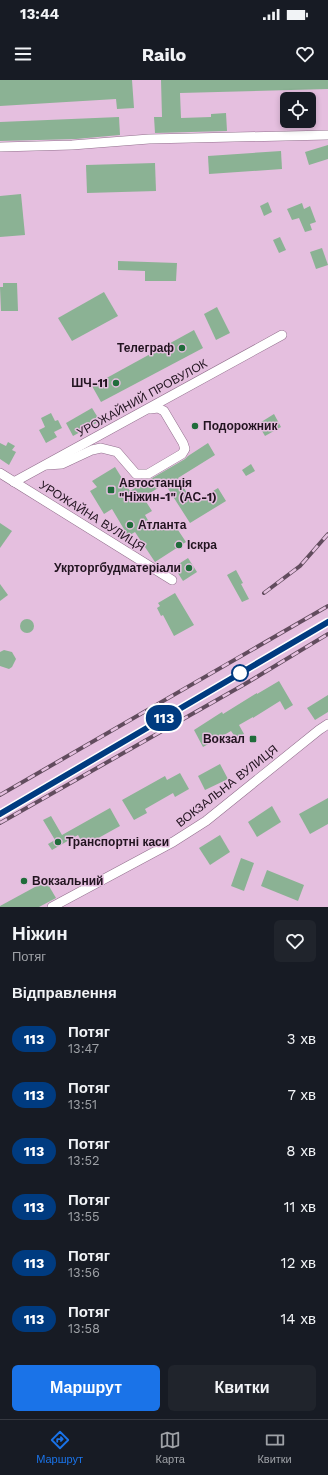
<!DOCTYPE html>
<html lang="uk">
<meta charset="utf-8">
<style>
:root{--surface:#171b24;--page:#20242c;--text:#f1f3f6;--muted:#9ea1a6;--line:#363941;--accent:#1a73e8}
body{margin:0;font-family:"Work Sans",sans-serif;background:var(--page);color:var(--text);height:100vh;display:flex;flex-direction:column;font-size:15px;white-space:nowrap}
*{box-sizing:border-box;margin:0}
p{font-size:13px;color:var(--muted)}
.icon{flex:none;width:22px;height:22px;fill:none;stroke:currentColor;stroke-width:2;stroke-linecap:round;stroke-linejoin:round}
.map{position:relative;height:827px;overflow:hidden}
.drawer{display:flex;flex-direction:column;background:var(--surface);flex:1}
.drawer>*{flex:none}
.badge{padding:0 8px;border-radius:13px;font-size:14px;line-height:26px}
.fabs{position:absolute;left:280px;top:12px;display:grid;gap:8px}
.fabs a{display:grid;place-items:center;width:36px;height:36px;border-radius:6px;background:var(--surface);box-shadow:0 2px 6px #0003;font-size:20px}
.map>.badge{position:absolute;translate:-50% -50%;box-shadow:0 0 0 2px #fff}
h2{padding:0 12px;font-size:15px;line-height:36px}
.round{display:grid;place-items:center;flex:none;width:42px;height:42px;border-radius:6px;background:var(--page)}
.headline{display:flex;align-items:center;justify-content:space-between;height:68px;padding:0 12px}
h1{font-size:19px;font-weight:700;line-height:30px}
.cta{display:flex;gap:8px;margin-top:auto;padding:8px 12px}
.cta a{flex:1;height:46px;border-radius:6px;background:var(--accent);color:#fff;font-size:16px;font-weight:700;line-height:46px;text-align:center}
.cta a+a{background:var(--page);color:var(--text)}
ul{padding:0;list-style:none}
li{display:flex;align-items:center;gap:12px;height:56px;padding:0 12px}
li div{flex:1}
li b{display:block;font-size:15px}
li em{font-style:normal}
li .badge{min-width:44px;font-weight:700;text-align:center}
.status{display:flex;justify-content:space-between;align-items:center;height:28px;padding:0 20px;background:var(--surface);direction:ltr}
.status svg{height:11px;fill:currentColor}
header{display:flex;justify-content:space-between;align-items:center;height:52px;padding:0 12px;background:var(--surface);font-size:18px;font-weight:700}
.tab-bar{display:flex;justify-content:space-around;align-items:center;height:56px;border-top:1px solid var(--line);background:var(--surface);font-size:11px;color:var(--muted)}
.tab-bar a{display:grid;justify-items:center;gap:2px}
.tab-bar .current{color:var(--accent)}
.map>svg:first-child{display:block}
</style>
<div class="status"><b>13:44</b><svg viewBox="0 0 49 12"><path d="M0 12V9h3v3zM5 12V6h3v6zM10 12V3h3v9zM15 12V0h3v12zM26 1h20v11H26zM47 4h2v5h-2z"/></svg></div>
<header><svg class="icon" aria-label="menu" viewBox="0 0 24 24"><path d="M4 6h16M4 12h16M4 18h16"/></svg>Railo<svg class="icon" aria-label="heart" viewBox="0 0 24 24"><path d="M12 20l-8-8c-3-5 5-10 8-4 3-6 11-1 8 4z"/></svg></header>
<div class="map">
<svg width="328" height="827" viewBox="0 0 328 827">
<rect width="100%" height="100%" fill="#e5bfdf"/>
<g fill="#8bb294">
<path d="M0,0H132L134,28L117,29L116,19L0,26Z"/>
<path d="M161,0H328V9L180,13L181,38L211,37V34L226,33L227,51L155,53L154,37H162Z"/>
<path d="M119,37L120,55L76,59L0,61V42Z"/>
<path d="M328,65V79L309,85L305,72Z"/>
<path d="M281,71L282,89L209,94L208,76Z"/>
<path d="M155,83L156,111L87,113L86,85Z"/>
<path d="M21,114L25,155L0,157V116Z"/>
<path d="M268,122L272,132L264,136L260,126Z"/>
<path d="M302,123L304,129L310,126L316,142L310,144L312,150L305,152L299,138L292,140L287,129Z"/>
<path d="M280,157L286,170L279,173L273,160Z"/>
<path d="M322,168L328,185L316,189L310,172Z"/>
<path d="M118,181L177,183L176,201H145V191L118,190Z"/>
<path d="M3,203H17L18,231H1L0,207H3Z"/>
<path d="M104,212L118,236L72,261L58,238Z"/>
<path d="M217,227L230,253L216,260L204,234Z"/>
<path d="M194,250L203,268L101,322L92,306Z"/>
<path d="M92,328L100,341L73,356L66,343Z"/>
<path d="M51,333L55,341L58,340L62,348L54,352L57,357L46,363L39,350L45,347L41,338Z"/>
<path d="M274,334L281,347L265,356L258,344Z"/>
<path d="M8,362L15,366L12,370L16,372L9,385L0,379V363L6,366Z"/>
<path d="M208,363L215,375L178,398L193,423L218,408L226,421L190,443L165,404L143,417L152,431L145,435L153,449L157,447L159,449L172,441L186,462L155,482L135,452L128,456L112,429L104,434L90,411L97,407L92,401L115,387L130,411L185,379L188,376Z"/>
<path d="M251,384L255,391L246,396L242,390Z"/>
<path d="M0,443L12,451L0,468Z"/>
<path d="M188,478L197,492L183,501L174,487Z"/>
<path d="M236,490L243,503L241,504L249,519L242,522L227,495Z"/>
<path d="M0,504L8,515L0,521Z"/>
<path d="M175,513L194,545L174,556L163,535L161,536L157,528L160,526L158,523Z"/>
<circle cx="27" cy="546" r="7"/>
<path d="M4,570L12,572L16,579L12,587L9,589L0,586V572Z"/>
<path d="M279,601L293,625L285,630L280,621L253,638V637L239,645L244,654L236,658L231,651L203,667L194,650L222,632L223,634L257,613V614Z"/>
<path d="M328,615V632L315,640L307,628Z"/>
<path d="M220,684L228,699L205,710L198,696Z"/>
<path d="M180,693L189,709L175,717L173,713L145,729L147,733L134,740L122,720L165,696L167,700Z"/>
<path d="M328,718V744L310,754L299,734Z"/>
<path d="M272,726L281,742L257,757L248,742Z"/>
<path d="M110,728L120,746L84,766L78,755L52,770L48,764L55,760L43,740L51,736L62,755Z"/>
<path d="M220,755L230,772L210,785L199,768Z"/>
<path d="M241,778L254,783L244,811L231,806Z"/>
<path d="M267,790L304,805L298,821L261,806Z"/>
<path d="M46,801L56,818L39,827H0V826Z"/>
</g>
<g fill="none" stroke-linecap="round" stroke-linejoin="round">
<defs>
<g id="minor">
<path d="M0,67L72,65L149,59L328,55"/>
<path d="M47,385L62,384L92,370L101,368L117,372L136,394H148L182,374L185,369L183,363L164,331L158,328L150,329"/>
<path d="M0,393L172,500"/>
<path d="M14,402L282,255"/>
<path d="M52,827L173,762L206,741L319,650L328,644"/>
</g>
</defs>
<use href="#minor" stroke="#926f8d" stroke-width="10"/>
<use href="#minor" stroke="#fff" stroke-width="9"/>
<defs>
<g id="rail">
<path d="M264,513L300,486L328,454"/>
<path d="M0,715L328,526"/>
<path d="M0,733L328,541"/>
<path d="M0,743L245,604L328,554"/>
</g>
</defs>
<use href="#rail" stroke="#624c5e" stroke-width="4"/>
<use href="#rail" stroke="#e5bfdf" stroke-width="2.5" stroke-dasharray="8" stroke-linecap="butt"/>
</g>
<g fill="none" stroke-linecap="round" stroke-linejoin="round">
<defs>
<path id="line" d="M0,734L328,542"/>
</defs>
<use href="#line" stroke="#fff" stroke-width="9"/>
<use href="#line" stroke="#003b80" stroke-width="6"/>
</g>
<g fill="#206c3b" stroke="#e5bfdf" stroke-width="1.5">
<circle cx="182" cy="268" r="4"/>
<circle cx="116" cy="303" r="4"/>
<circle cx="195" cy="346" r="4"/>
<rect x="107" y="406" width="8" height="8" rx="2"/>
<circle cx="130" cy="445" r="4"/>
<circle cx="179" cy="465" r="4"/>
<circle cx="189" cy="488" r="4"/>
<rect x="249" y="655" width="8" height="8" rx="2"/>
<circle cx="58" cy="762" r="4"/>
<circle cx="24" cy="801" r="4"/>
</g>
<circle fill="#fff" stroke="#003b80" stroke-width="2" cx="240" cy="593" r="8"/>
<g text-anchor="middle" stroke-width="3" stroke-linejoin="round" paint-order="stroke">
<g font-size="12" font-weight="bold" fill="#221420" stroke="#e5bfdf" text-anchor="start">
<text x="174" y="272" text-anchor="end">Телеграф</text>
<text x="108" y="307" text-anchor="end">ШЧ-11</text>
<text x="203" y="350">Подорожник</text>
<text x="119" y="407">Автостанція<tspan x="119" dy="14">"Ніжин-1" (АС-1)</tspan></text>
<text x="138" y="449">Атланта</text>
<text x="187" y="469">Іскра</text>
<text x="181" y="492" text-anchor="end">Укрторгбудматеріали</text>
<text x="245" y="663" text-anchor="end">Вокзал</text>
<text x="66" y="766">Транспортні каси</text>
<text x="32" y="805">Вокзальний</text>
</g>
<g font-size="12" fill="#221420" stroke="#e5bfdf">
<text transform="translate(142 318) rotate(-29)" y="4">УРОЖАЙНИЙ ПРОВУЛОК</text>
<text transform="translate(92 436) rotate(32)" y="4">УРОЖАЙНА ВУЛИЦЯ</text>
<text transform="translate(227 706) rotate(-38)" y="4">ВОКЗАЛЬНА ВУЛИЦЯ</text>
</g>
</g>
</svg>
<div class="fabs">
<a><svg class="icon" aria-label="locate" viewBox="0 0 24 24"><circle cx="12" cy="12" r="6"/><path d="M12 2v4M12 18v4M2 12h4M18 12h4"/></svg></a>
</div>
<b class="badge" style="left:164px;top:638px;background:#003b80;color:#fff">113</b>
</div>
<section class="drawer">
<div class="headline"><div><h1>Ніжин</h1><p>Потяг</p></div><a class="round"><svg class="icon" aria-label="heart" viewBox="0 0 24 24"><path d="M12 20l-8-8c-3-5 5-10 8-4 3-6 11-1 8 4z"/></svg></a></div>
<h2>Відправлення</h2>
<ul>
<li><span class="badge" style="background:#003b80;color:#fff">113</span><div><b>Потяг</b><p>13:47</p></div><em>3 хв</em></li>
<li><span class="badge" style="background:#003b80;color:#fff">113</span><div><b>Потяг</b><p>13:51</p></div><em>7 хв</em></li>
<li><span class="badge" style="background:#003b80;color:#fff">113</span><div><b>Потяг</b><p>13:52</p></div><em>8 хв</em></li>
<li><span class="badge" style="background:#003b80;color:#fff">113</span><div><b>Потяг</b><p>13:55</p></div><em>11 хв</em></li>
<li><span class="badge" style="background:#003b80;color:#fff">113</span><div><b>Потяг</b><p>13:56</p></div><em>12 хв</em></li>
<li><span class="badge" style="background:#003b80;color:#fff">113</span><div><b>Потяг</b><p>13:58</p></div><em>14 хв</em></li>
</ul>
<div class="cta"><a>Маршрут</a><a>Квитки</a></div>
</section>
<nav class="tab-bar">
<a class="current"><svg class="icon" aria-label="directions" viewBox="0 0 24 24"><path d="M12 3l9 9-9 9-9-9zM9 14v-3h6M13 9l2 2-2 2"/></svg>Маршрут</a>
<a><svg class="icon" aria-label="map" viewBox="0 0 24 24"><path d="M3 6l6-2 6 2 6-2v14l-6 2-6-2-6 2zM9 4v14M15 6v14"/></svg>Карта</a>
<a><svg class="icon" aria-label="tickets" viewBox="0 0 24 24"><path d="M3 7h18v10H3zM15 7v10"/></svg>Квитки</a>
</nav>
